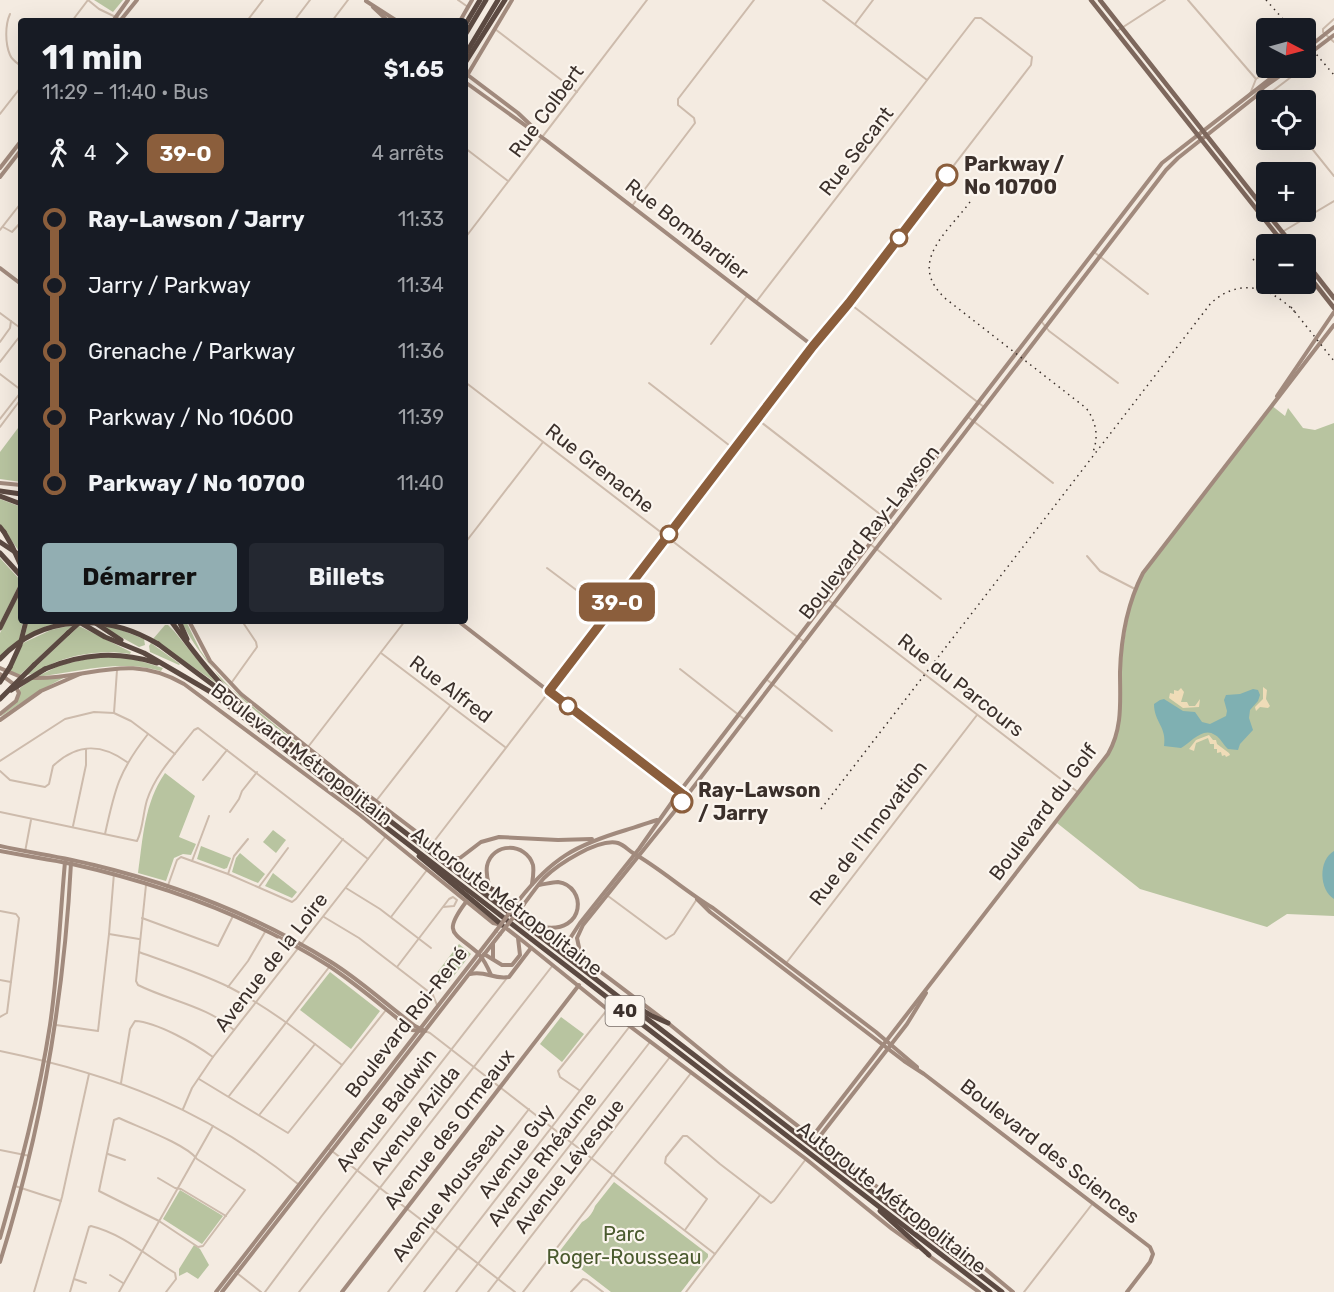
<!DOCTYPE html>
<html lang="fr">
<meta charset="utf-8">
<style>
:root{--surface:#171b24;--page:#242831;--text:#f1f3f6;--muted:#9ea1a6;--accent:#92aeb2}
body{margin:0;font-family:Rubik,sans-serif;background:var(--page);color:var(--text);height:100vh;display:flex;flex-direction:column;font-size:22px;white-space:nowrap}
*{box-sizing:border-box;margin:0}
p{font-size:20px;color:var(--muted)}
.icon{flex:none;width:33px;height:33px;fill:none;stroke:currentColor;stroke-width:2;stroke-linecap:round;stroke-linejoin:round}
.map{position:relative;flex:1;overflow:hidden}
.details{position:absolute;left:18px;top:18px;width:450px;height:606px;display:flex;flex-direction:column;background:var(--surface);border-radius:6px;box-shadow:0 6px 24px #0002}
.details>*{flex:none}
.badge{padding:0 12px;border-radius:9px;font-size:21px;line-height:39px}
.needle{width:39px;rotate:96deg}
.fabs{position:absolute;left:1256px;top:18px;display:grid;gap:12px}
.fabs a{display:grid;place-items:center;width:60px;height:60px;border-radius:6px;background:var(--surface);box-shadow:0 6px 24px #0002;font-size:30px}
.map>.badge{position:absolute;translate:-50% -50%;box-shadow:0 0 0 3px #fff}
.legs{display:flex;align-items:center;gap:9px;height:66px;padding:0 24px;font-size:20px}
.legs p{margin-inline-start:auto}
.head{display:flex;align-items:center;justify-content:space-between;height:102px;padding:0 24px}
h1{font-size:33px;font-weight:700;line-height:45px}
.button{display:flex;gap:12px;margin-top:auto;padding:12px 24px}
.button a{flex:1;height:69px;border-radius:6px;background:var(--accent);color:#111;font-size:24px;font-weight:700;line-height:69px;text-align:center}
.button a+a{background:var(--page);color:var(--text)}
ul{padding:0 24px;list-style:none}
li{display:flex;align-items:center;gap:21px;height:66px;font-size:22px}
li i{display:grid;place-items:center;width:9px;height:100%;margin:0 8px;background:currentColor}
li i::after{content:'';width:15px;height:15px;margin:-8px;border:4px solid;border-radius:50%;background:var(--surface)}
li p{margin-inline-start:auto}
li:first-child i{background:linear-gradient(#0000 50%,currentColor 0)}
li:last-child i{background:linear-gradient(currentColor 50%,#0000 0)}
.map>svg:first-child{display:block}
</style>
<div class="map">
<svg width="1334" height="1292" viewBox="0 0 1334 1292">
<rect width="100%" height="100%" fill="#f4ebe1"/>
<g fill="#b8c4a0">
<path d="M94,0H123L113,12Z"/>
<path d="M1271,405L1285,416L1288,408L1303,428L1315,430L1334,423V916L1287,914L1267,927L1140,889L1057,823L1108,754L1119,724L1121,660L1130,605L1143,573Z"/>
<path d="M21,424V482L0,479V452Z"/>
<path d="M0,499L21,507V554L0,524Z"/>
<path d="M0,558L21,581L0,623Z"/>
<path d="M21,590V621H23L19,640L0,656V633Z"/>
<path d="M28,621H68L47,626L25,636Z"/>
<path d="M181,621H186L200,650L222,681L325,766C270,723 213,684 181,621Z"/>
<path d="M73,625L20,675L10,671L23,643L51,630Z"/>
<path d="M165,625H168L174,631L216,683L153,639Z"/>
<path d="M79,626L131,652L130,654C105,650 80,653 56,662C46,666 37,674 27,675Z"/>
<path d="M101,626L116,628L144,639L145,645L139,647Z"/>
<path d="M151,643L180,664L179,665L150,652L149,646Z"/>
<path d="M95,657H127L163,668L161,671C119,659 78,672 36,677L61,665Z"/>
<path d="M67,676L39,691L0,717C9,707 21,704 20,688L31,680Z"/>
<path d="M165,773L195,796L179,837L196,844L191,855L183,854L174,858L166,881L138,873C143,839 144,803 165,773Z"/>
<path d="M273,830L286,840L276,853L263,842Z"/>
<path d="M201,846L231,858L227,868L224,869L197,859Z"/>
<path d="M240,853L265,874L258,883L232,872L236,858Z"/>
<path d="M273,873L297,892L292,898L265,886Z"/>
<path d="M459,944L471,954L448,983L436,974Z"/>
<path d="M330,972L380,1011L351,1049L300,1010Z"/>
<path d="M561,1017L584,1034L562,1062L540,1044Z"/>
<path d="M614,1182L708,1254V1257L681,1292H611L559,1252L582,1222C588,1219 593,1213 595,1206Z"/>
<path d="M180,1190L223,1216L202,1244L163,1219Z"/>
<path d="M194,1245L200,1249L209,1265L198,1279L187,1272L179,1276V1269Z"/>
</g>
<g fill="#efdcb8">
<path d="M1263,687L1267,690L1266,699L1270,706L1268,708L1260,707L1256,711L1255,707L1263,699Z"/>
<path d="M1181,688L1184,692L1181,702H1187L1189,706H1195L1200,699L1199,707L1183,708L1169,698L1170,693L1174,694V690L1178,691Z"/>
<path d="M1209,735L1213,740H1216L1217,744L1229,753L1230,755L1226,757L1225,755L1222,756L1221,752L1217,753V749H1214V744H1210L1208,738L1196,743L1194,751L1189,749L1196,740Z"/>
</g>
<g fill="#7fb0b2">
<path d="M1253,689L1258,690L1260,695L1258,701L1250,710L1249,718L1253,730L1240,744L1238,750L1228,749C1223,745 1221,738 1215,735C1203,726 1190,743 1181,748L1164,746C1167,727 1154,722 1154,704L1160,700L1164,699L1183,711L1195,712L1202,722L1210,724L1226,716L1227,711L1224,700L1226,695L1240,694Z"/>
<path d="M1334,851V899C1319,890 1318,860 1334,851Z"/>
</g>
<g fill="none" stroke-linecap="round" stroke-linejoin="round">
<g stroke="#cdbbac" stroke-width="2">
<path d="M88,0L99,9L124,21"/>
<path d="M458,0L468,7"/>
<path d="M823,0L927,80"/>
<path d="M1188,0L1256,79"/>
<path d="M10,14C5,25 5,43 10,55C12,60 17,63 21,66"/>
<path d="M1334,19L1323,29V32L1334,42"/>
<path d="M72,21L88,0"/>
<path d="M247,21L263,0"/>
<path d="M294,21L310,0"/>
<path d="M332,21L348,0"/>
<path d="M855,24L873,0"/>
<path d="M495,29L577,92"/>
<path d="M1117,31L1165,0"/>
<path d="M1305,58L1307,63L1305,66"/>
<path d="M1250,94L1256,79L1273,68"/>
<path d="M1266,96H1271L1275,100"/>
<path d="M1255,97L1266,96L1303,68"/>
<path d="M0,114L21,87"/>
<path d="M1305,140L1334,176"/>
<path d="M465,148L508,181"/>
<path d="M632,206L695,123L694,118L678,105V99L754,0"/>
<path d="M3,227L12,232L21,222"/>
<path d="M0,230L21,203"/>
<path d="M1277,235L1334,201"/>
<path d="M465,238L647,0"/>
<path d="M1094,252L1148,294"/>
<path d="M849,303L984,407"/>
<path d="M0,313L19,327L21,331L20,336L0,362"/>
<path d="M1041,321L1049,331L1118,383"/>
<path d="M0,342L10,328L11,321"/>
<path d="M711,344L747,296"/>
<path d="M0,374L21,390"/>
<path d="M465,382L804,642"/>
<path d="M649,383L734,449"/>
<path d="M968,417L1053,483"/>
<path d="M0,419L21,392"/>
<path d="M757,419L894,525"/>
<path d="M0,427L21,399"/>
<path d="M465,543L543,442"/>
<path d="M870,544L941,599"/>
<path d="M1087,556L1100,571L1135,589"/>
<path d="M547,568L607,613"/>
<path d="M827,599L1079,793"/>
<path d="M381,653L505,747"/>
<path d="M680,669L744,719"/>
<path d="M766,679L832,731"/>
<path d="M232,682L257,647L256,642L242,621"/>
<path d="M114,713L117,670"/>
<path d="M308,747L405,621"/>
<path d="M0,761L65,719L94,712L114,713L131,721L175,754"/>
<path d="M0,771L10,780L45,787L49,784L53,766C77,743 101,743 127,762"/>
<path d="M203,780L227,750"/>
<path d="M376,801L450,706"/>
<path d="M0,812L137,841C143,829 143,813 147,800C156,773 177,752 194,730L198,728L368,859"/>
<path d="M230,812L239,799L242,791L257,772"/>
<path d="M73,826L86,765V749"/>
<path d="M105,834C115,788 119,771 148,734"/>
<path d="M432,844L1031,65L1032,57L981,18H975L756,302"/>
<path d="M25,852L31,820"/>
<path d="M192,861L209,816"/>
<path d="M228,874L234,856L248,839"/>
<path d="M146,885L136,981L138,985C170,1001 207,1006 234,1030"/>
<path d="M259,887L288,848"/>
<path d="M346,888L380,909L431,948"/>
<path d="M166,891L177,860L181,857L228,874L292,902L296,899L343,839"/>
<path d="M608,896L666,939L674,934L697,899"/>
<path d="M0,911L16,914L19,918L7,1013L0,1017"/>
<path d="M324,917L359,938L433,995L437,1005"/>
<path d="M391,917L427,870"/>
<path d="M142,918L218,946L233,916"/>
<path d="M109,934L139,939"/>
<path d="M139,952C169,963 200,973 229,987C270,1008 306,1037 342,1065"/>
<path d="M787,962L977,715"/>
<path d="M397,967L449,899L453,897L457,900L454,906L443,907"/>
<path d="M0,980L11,982"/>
<path d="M228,987L248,961L265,932"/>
<path d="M56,1025L98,1031L109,934L114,873"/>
<path d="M425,1031L430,1033L715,1254"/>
<path d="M0,1051C116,1075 205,1109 298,1184"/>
<path d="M199,1079L288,1133L386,1010"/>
<path d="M121,1083L130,1029L135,1021C157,1022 195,1044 213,1057"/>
<path d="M579,1090L560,1077L558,1071L607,1010"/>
<path d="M229,1096L330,966"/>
<path d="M183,1109L192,1088L213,1057L386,836"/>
<path d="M260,1114L315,1044"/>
<path d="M119,1118C138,1127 186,1144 197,1159L245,1190L203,1246L198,1247L159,1221L99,1191L114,1120Z"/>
<path d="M328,1148L515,1292"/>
<path d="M0,1150L30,1156"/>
<path d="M108,1154L125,1160"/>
<path d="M158,1178L175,1188L181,1189L226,1216"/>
<path d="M15,1186L61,1201"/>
<path d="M685,1230L707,1199L665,1163L666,1157L683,1136H687L720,1164L771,1203L774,1201L806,1159"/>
<path d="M233,1270L261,1292"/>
<path d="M110,1275L123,1283"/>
<path d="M74,1279L86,1283"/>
<path d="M34,1292L62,1197L89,1074"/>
<path d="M70,1292L89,1227L91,1226C123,1234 147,1256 175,1273L176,1279L166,1292"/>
<path d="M119,1292L213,1126"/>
<path d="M265,1292L321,1217L507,978"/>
<path d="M299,1292L553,965"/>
<path d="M388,1292L529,1109"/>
<path d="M424,1292L630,1026"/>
<path d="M456,1292L650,1042"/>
<path d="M488,1292L670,1057"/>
<path d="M523,1292L691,1073"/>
<path d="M571,1292L583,1279L587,1280L603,1292"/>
<path d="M686,1292L760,1195"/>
<path d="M1024,1292L1093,1203"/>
</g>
<g stroke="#a18a7d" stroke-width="4">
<path d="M366,1L397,21"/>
<path d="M373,7L388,21"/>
<path d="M113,21L128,0"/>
<path d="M120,21L137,0"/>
<path d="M460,21L472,0"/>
<path d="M465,73L518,113L538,132"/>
<path d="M465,79L512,0"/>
<path d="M465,82L547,141L813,346"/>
<path d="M0,168L21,141"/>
<path d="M0,177L21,150"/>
<path d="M0,268L21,284"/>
<path d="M1277,396L1334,312"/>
<path d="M0,483L21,485"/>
<path d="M189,621L210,661L241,694L347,779L668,1023L729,1073L872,1183L948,1238L1013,1292"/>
<path d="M458,621L685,797"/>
<path d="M0,668L21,677"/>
<path d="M0,674L15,685L19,693L16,701L0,714"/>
<path d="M32,678C90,680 127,651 184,684L360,815L493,923L502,925L524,942L607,1009L806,1159L892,1229L917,1247"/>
<path d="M0,720L41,691L80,674"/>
<path d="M0,846C31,853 63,857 94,865C177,885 259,917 331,962C360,980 387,1005 415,1026L425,1031"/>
<path d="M0,851C24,856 48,859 72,864C161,884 252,917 329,966C358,985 385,1009 412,1030L423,1031"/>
<path d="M453,858H460L481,842L499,837L558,840L592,839"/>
<path d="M489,885C487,878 486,872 487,866C492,842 526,842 533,865C534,871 533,878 532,884"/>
<path d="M539,885C546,884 552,882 558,882C587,886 586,934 543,927"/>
<path d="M697,899L710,912L904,1061L924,1074L1150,1247L1153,1254L1150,1262L1127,1292"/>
<path d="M519,900C552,858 576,845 626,830C637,827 647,823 657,820"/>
<path d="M466,902C441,935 455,932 479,954C484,960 488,968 491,975"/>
<path d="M524,904C531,895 537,886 544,878C557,865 598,838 618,843C624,845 628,850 633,853C661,869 685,891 713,908L876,1032L917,1067"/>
<path d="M493,944V959"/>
<path d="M563,945L569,940L580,923L639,849L677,795L1162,163L1284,68"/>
<path d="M484,954L502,965H512L520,955L518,938"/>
<path d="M581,957L577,938L583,925L682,802L1166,170L1178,158L1255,97L1264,87L1291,68"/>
<path d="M470,974C486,970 493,980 509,977L531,948"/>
<path d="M812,1137L1108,754C1123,728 1120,701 1120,672C1121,639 1128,602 1143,573L1334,325"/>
<path d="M817,1140L907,1024L926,993"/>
<path d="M0,1238C20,1168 39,1097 50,1025C58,971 60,917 65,862"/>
<path d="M928,1255L979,1292"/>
<path d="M0,1262C41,1132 64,999 71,863"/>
<path d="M216,1292L496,931"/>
<path d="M222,1292L500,934"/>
<path d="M342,1292L579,985"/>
</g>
<g stroke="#7d675c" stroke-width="4.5">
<path d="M1091,0L1284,244"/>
<path d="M1100,0L1266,211"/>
<path d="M1266,212L1292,244"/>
<path d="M1305,261L1334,298"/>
<path d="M1305,271L1334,308"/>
</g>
<g stroke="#5c4a42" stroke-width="5">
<path d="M465,25L480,0"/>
<path d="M465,35L486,0"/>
<path d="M465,55L498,0"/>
<path d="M465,63L505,0"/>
<path d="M0,491L21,494"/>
<path d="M0,496L21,504"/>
<path d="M0,527L4,532"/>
<path d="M0,542L21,556"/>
<path d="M0,553L21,576"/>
<path d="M171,621C197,657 224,692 259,720L1002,1292"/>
<path d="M179,621L187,639"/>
<path d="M94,622L121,640"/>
<path d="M81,623L105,637L144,653L209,691L990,1292"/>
<path d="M0,628L21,586"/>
<path d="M158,644L228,696"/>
<path d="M34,665L68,633"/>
<path d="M10,667L20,645L26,621"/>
<path d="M45,669C83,653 118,651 157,663"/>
<path d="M0,699L10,689"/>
<path d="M419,856L502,925"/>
<path d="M471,880L494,890"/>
<path d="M633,1004L652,1016L668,1023"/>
<path d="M880,1211L929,1255"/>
<path d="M922,1219L944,1244"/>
</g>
<g stroke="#3b302b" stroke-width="1.5" stroke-dasharray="1.5 4.5" stroke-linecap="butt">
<path d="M1266,0L1291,28"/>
<path d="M1305,41L1334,75"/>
<path d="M970,202C947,233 906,263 946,299L1086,408C1096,421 1099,436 1093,452"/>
<path d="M1253,259L1266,275"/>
<path d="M1291,307L1334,361"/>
<path d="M821,809L1211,303C1240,277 1271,287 1295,312"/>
</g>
<g stroke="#a18a7d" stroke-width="4">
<path d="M1305,50L1334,27"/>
<path d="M1305,57L1334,35"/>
<path d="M496,931L519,900"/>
<path d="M500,934L524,904"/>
</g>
<g stroke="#5c4a42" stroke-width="5">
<path d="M4,532L12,546L21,566"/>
<path d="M68,633L80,622"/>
<path d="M0,659C42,614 107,613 158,644"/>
<path d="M0,682L10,667"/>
<path d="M11,688L34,665"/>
<path d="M11,690L45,669"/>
</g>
</g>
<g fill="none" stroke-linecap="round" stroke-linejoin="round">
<defs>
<path id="line-1" d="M682,802L685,796L680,792L549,691L813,346L849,303L947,175"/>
</defs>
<use href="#line-1" stroke="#fff" stroke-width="14"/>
<use href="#line-1" stroke="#8b5e3c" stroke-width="9"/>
</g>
<g fill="#fff" stroke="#8b5e3c" stroke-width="3">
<circle cx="947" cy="175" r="10"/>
<circle cx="899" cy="238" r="8"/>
<circle cx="669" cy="534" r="8"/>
<circle cx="568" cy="706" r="8"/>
<circle cx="682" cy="802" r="10"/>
</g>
<g text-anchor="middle" stroke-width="4.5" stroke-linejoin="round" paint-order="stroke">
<rect fill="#fbf5ee" stroke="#756b66" stroke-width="1.5" x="605.5" y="996" width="39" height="30" rx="4.5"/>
<g font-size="18" font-weight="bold" fill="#3b302b">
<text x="625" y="1017">40</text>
</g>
<g font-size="20" fill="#3b302b" stroke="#fbf5ee">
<text transform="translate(546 111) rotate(-53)" y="7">Rue Colbert</text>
<text transform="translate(856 151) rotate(-52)" y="7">Rue Secant</text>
<text transform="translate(687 229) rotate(38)" y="7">Rue Bombardier</text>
<text transform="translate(600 468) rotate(38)" y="7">Rue Grenache</text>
<text transform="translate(869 532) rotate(-52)" y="7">Boulevard Ray-Lawson</text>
<text transform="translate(961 685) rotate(38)" y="7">Rue du Parcours</text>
<text transform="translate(451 689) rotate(37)" y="7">Rue Alfred</text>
<text transform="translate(302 754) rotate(37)" y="7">Boulevard Métropolitain</text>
<text transform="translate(1043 812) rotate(-53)" y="7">Boulevard du Golf</text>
<text transform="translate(868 833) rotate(-52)" y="7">Rue de l'Innovation</text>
<text transform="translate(507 901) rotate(37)" y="7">Autoroute Métropolitaine</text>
<text transform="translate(271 962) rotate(-52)" y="7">Avenue de la Loire</text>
<text transform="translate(406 1022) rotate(-52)" y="7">Boulevard Roi-René</text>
<text transform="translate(386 1110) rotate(-52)" y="7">Avenue Baldwin</text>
<text transform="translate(415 1120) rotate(-52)" y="7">Avenue Azilda</text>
<text transform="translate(449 1129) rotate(-52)" y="7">Avenue des Ormeaux</text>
<text transform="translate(516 1151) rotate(-53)" y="7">Avenue Guy</text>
<text transform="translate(1050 1151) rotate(38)" y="7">Boulevard des Sciences</text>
<text transform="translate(542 1159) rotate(-52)" y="7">Avenue Rhéaume</text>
<text transform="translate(569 1166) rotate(-52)" y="7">Avenue Lévesque</text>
<text transform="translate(448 1192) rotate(-52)" y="7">Avenue Mousseau</text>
<text transform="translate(892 1197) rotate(38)" y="7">Autoroute Métropolitaine</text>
</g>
<g font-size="20" font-weight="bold" fill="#3b302b" stroke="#fbf5ee" text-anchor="start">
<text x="964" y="171">Parkway /<tspan x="964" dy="23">No 10700</tspan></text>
<text x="698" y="797">Ray-Lawson<tspan x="698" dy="23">/ Jarry</tspan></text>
</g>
<g font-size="20" fill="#4a5a2e" stroke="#fbf5ee">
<text x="624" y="1241">Parc<tspan x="624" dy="23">Roger-Rousseau</tspan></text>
</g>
</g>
</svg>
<div class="fabs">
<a><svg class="needle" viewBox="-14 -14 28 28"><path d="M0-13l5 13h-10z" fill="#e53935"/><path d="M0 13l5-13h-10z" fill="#9ea1a6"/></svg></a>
<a><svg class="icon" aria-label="locate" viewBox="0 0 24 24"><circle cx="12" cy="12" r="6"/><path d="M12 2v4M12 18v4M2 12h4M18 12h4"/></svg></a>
<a>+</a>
<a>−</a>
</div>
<b class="badge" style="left:617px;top:602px;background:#8b5e3c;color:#fff">39-O</b>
<section class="details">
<div class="head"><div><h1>11 min</h1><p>11:29 – 11:40 · Bus</p></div><b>$1.65</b></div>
<div class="legs"><svg class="icon" aria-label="walk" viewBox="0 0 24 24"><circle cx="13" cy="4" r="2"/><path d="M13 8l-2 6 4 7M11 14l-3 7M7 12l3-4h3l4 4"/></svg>4<svg class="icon" aria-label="forward" viewBox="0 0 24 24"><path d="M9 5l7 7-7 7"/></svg><b class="badge" style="background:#8b5e3c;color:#fff">39-O</b><p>4 arrêts</p></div>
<ul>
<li><i style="color:#8b5e3c"></i><b>Ray-Lawson / Jarry</b><p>11:33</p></li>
<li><i style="color:#8b5e3c"></i><span>Jarry / Parkway</span><p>11:34</p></li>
<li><i style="color:#8b5e3c"></i><span>Grenache / Parkway</span><p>11:36</p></li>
<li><i style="color:#8b5e3c"></i><span>Parkway / No 10600</span><p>11:39</p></li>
<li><i style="color:#8b5e3c"></i><b>Parkway / No 10700</b><p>11:40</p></li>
</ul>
<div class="button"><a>Démarrer</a><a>Billets</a></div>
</section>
</div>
